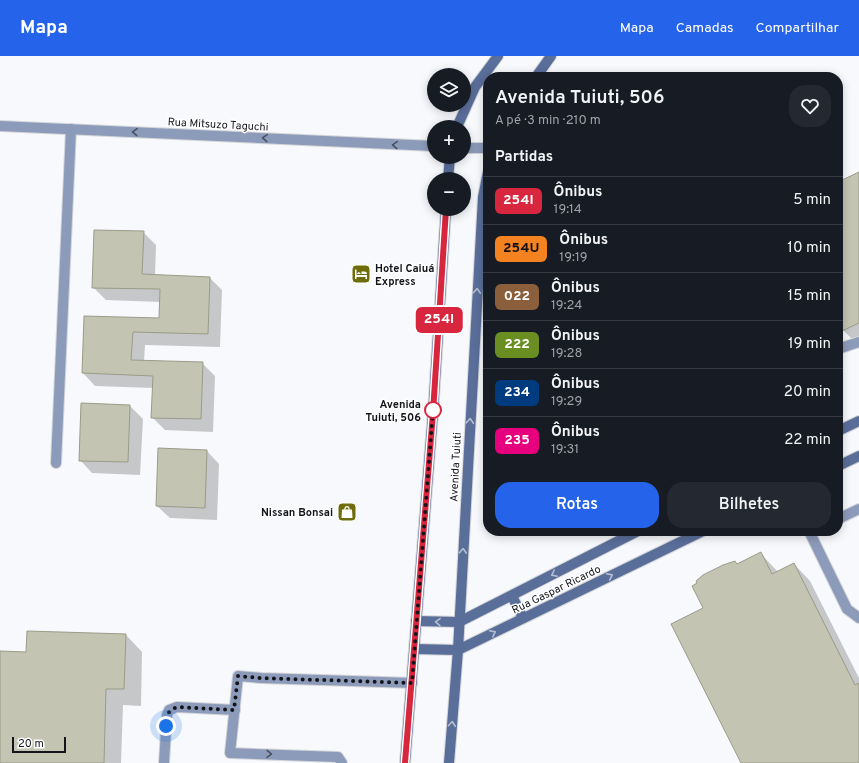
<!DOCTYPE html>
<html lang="pt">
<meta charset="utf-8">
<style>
:root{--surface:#171b24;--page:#242831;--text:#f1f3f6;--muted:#9ea1a6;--line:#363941;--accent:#2563eb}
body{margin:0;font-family:Overpass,sans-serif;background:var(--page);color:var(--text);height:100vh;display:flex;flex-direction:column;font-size:15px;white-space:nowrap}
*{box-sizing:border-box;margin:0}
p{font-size:13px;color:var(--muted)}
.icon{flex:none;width:22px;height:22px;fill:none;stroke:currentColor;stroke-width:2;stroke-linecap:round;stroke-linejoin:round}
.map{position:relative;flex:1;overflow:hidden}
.details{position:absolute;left:483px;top:16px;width:360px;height:464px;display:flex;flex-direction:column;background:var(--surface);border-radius:16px;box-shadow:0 2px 10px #0003}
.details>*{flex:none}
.badge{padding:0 8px;border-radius:6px;font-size:14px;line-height:26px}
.controls{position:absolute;left:427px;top:12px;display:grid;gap:8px}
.controls a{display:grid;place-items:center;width:44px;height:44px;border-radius:50%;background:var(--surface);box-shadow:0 2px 10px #0003;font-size:20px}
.scale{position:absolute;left:12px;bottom:10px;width:54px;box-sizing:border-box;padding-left:4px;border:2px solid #13151b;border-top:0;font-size:11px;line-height:14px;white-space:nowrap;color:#13151b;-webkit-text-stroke:3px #fff;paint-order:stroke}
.you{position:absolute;width:20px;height:20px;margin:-10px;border:3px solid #fff;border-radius:50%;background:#1a73e8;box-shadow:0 0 0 6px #1a73e833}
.map>.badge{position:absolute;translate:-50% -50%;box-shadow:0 0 0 2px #fff}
h2{padding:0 12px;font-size:15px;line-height:36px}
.round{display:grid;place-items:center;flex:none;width:42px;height:42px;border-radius:16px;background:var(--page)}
.head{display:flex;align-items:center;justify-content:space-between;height:68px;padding:0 12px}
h1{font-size:19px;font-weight:600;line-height:30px}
.action{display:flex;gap:8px;margin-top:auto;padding:8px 12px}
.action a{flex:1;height:46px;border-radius:16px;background:var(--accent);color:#fff;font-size:16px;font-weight:600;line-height:46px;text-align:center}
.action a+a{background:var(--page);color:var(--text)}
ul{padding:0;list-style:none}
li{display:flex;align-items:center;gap:12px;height:48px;padding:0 12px;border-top:1px solid var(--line)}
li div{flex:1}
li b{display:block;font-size:15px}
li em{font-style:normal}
li .badge{min-width:44px;font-weight:700;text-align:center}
header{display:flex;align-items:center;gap:24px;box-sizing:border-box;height:56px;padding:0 20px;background:var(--accent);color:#fff}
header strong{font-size:19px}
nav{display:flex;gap:22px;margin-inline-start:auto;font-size:14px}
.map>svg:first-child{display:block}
</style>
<header>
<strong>Mapa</strong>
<nav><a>Mapa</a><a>Camadas</a><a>Compartilhar</a></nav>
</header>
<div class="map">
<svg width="859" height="707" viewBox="0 0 859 707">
<rect width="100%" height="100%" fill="#f7f9fc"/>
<g fill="#0003">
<path d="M859,117V290L843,274L838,264V127Z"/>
<path d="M143,176L156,189L155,220L210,222L222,234L220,291L145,289L144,305L202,307L215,320L213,376L165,374L152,361L154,332L95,330L83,317L85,261L160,263L161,246L106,244L93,231Z"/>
<path d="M130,350L143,363L140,419L92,417L80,404Z"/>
<path d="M207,395L219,408L217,464L170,462L157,450Z"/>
<path d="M760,497L778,516L794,508L810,525L859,622V707H742L704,553L737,508Z"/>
<path d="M126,579L142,596L141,650L123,649L121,707H0V596L27,597Z"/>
</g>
<g fill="#c4c4b2" stroke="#9b9b89">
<path d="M859,116V267L842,275L838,267V126Z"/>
<path d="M94,174L144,175L142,218L210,221L208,278L133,276L131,304L203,306L201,363L151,362L153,320L82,317L84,260L159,262L160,233L92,232Z"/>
<path d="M81,347L130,349L128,406L79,405Z"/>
<path d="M158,392L207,394L205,452L156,450Z"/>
<path d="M761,496L772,518L794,507L855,629L859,627V707H741L671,568L703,552L692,530L697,527L696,525L703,519L723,509L735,505L737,508Z"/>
<path d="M27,575L126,578L124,633H106L104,707H0V595L26,596Z"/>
</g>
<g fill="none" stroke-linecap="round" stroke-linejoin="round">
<defs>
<g id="service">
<path d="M838,293L859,286"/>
<path d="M838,463L859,453"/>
<path d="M809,475L847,553L859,562"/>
<path d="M164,707L167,659L169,654L177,651L235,654"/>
<path d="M342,707L338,701L230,697L238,620L261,622L412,627"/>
</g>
<path id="minor" d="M56,407L71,73"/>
<g id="tertiary">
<path d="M0,70L434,90"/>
<path d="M464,92H488"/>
</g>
<g id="secondary">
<path d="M536,21L551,0"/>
<path d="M457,71L475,31L498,0"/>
<path d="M448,123L450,101"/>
<path d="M838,375L859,365"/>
<path d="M838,410L859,400"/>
<path d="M512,540L523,562"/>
<path d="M416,565L459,566L638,475"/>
<path d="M415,593L458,594L703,475"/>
<path d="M405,707L433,357L446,153"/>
<path d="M449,707L458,594L483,141L488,116"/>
</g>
</defs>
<use href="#service" stroke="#d3d5d8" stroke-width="12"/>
<use href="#minor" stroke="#d3d5d8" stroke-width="12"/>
<use href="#tertiary" stroke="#d3d5d8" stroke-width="12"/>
<use href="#secondary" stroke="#d3d5d8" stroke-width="12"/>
<use href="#service" stroke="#8d9bba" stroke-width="10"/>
<use href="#minor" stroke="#8d9bba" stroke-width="10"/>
<use href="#tertiary" stroke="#8d9bba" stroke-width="10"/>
<use href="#secondary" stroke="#5a6e9a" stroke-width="10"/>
</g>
<defs><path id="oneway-chevron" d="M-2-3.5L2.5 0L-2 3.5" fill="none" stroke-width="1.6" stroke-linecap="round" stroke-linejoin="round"/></defs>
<g stroke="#4a5163">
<use href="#oneway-chevron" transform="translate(135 76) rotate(-177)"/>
<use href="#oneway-chevron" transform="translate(265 82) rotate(-177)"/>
<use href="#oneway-chevron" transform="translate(395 89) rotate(-177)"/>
<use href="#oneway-chevron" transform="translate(269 698) rotate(2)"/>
</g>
<g stroke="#b5bed2">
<use href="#oneway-chevron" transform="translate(477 235) rotate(-87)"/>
<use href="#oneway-chevron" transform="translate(470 365) rotate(-87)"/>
<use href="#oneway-chevron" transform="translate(463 495) rotate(-87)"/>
<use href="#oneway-chevron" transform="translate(554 518) rotate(153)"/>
<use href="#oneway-chevron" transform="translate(610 520) rotate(-26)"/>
<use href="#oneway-chevron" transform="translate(438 566) rotate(-179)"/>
<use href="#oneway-chevron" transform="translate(493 577) rotate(-26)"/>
<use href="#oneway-chevron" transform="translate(452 668) rotate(-85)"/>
</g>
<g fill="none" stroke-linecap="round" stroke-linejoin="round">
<defs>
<path id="line" d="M405,707L433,357L446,153"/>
</defs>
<use href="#line" stroke="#fff" stroke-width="9"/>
<use href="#line" stroke="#d7263d" stroke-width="6"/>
<path stroke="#13151b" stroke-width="4" stroke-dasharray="0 7.2" d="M166,670C167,659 166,656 177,651L234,654L238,620L260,622L412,627L433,354"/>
</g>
<defs>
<symbol id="hotel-square" viewBox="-11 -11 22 22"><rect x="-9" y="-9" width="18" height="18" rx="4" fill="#6f6c0a" stroke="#fff"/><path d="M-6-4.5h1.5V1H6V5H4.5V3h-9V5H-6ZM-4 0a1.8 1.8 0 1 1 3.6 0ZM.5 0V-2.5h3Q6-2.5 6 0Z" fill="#fff"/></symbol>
<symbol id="shop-square" viewBox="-11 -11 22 22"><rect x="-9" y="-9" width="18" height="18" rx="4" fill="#6f6c0a" stroke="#fff"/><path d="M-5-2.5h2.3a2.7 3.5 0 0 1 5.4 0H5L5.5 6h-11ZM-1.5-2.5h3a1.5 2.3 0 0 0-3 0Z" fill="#fff"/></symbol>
</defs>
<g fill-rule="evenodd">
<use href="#hotel-square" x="350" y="207" width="22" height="22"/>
<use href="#shop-square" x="336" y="445" width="22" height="22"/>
</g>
<circle fill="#fff" stroke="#d7263d" stroke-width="2" cx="433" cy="354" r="8"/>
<g text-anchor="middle" stroke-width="3" stroke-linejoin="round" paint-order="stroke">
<g font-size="11" fill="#13151b" stroke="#fff">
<text transform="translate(218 68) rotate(3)" y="4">Rua Mitsuzo Taguchi</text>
<text transform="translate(455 411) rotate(-87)" y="4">Avenida Tuiuti</text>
<text transform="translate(556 533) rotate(-26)" y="4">Rua Gaspar Ricardo</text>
</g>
<g font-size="11" font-weight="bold" fill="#13151b" stroke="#fff" text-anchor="start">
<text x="375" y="216">Hotel Caiuá<tspan x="375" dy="13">Express</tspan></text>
<text x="333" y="460" text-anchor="end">Nissan Bonsai</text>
</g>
<g font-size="11" font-weight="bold" fill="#13151b" stroke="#fff" text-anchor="end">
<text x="421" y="352">Avenida<tspan x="421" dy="13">Tuiuti, 506</tspan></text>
</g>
</g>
</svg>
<div class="controls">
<a><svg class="icon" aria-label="layers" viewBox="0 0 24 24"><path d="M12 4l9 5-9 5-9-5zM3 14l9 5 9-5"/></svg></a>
<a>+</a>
<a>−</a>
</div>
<div class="scale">20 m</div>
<div class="you" style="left:166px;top:670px"></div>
<b class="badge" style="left:439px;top:264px;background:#d7263d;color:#fff">254I</b>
<section class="details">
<div class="head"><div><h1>Avenida Tuiuti, 506</h1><p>A pé · 3 min · 210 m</p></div><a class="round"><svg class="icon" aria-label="heart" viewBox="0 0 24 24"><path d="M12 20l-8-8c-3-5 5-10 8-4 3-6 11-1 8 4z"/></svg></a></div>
<h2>Partidas</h2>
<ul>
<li><span class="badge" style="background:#d7263d;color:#fff">254I</span><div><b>Ônibus</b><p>19:14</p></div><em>5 min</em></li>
<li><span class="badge" style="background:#f58220;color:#111">254U</span><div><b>Ônibus</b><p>19:19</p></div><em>10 min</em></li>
<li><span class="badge" style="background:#8b5e3c;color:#fff">022</span><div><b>Ônibus</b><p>19:24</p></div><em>15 min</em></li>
<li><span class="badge" style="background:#6b8e23;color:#fff">222</span><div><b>Ônibus</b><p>19:28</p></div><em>19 min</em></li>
<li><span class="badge" style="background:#003b80;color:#fff">234</span><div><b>Ônibus</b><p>19:29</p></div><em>20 min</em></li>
<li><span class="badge" style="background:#e6007e;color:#fff">235</span><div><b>Ônibus</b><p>19:31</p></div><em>22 min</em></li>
</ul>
<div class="action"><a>Rotas</a><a>Bilhetes</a></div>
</section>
</div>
